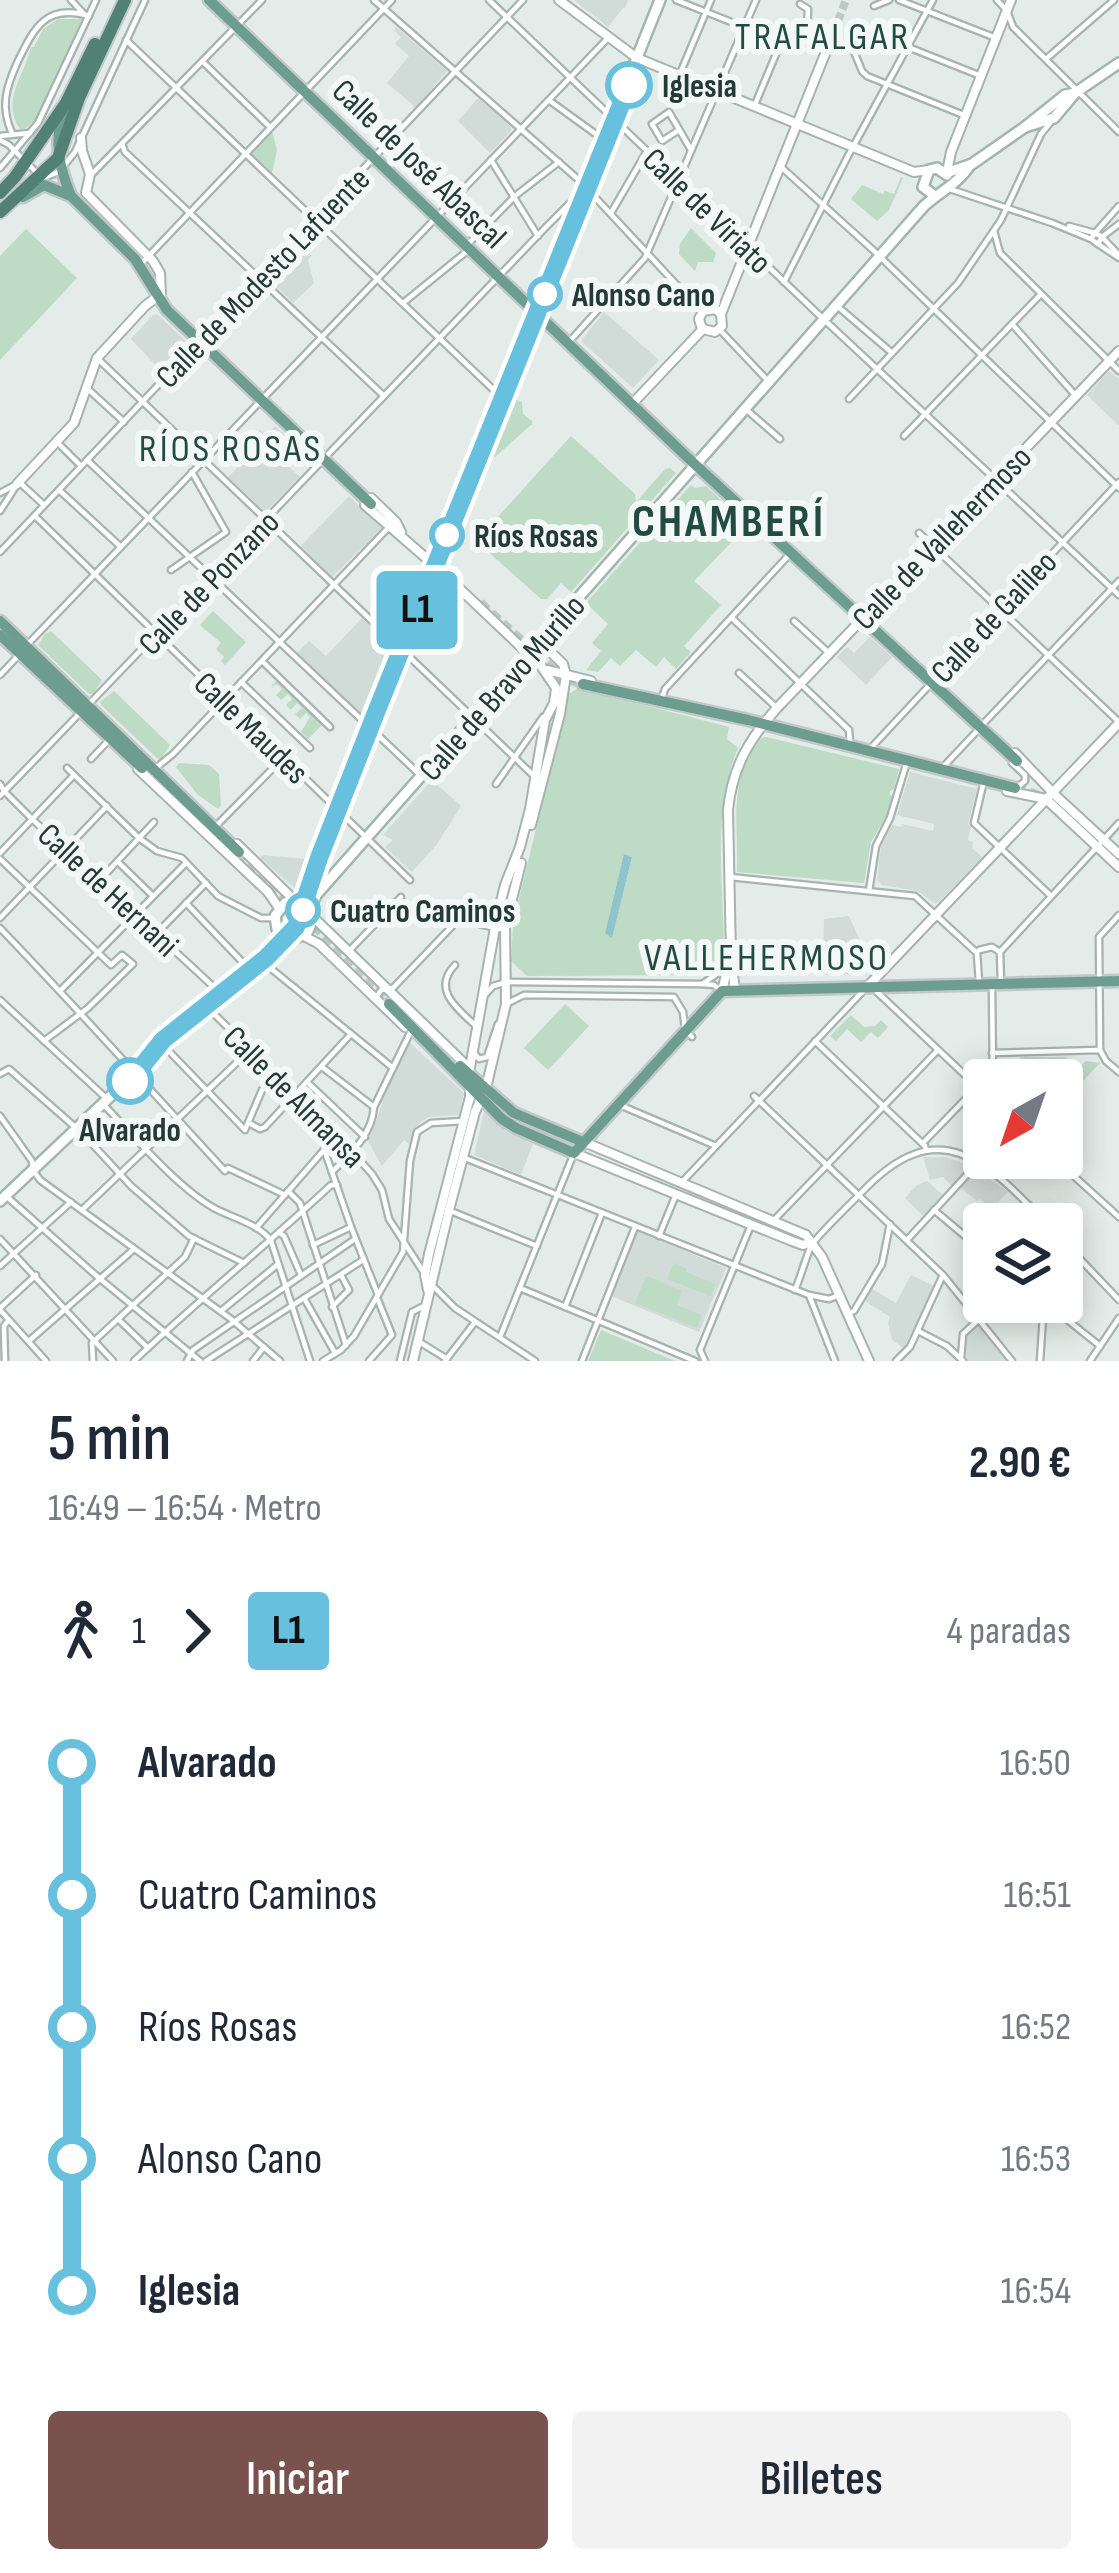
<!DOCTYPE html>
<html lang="es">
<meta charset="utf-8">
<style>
:root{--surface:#fff;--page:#f2f2f3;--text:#1f2937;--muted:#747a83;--accent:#79524d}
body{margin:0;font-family:"Sofia Sans Condensed",sans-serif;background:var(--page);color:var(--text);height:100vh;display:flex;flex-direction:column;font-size:45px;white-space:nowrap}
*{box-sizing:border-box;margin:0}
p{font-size:39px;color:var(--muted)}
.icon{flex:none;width:66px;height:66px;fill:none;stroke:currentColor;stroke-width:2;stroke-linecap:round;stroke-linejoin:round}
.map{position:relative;height:1361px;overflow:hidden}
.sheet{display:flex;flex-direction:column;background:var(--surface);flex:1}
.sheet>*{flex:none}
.badge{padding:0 24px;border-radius:9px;font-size:42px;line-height:78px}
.needle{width:78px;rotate:220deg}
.controls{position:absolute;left:963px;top:1059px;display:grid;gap:24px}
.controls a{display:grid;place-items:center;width:120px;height:120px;border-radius:12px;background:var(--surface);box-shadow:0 6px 30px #0003;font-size:60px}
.map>.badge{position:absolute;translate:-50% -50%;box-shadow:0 0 0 6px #fff}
.legs{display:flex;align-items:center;gap:18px;height:132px;padding:0 48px;font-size:39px}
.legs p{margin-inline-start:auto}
.summary{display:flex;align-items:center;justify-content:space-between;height:204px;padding:0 48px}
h1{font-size:66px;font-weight:600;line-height:90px}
.cta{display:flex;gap:24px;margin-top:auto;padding:24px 48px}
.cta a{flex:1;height:138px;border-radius:12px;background:var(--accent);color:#fff;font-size:48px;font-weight:600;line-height:138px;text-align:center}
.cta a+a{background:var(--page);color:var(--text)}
ul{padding:0 48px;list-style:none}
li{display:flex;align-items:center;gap:42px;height:132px;font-size:45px}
li i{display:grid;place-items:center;width:18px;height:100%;margin:0 15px;background:currentColor}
li i::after{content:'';width:30px;height:30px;margin:-15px;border:9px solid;border-radius:50%;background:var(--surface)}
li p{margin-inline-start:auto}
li:first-child i{background:linear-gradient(#0000 50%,currentColor 0)}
li:last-child i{background:linear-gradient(currentColor 50%,#0000 0)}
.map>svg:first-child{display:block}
</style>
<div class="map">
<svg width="1119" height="1361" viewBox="0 0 1119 1361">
<rect width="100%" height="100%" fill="#e3ece8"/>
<g fill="#d1dbd7">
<path d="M574,0H628L625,8H623L608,27Z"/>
<path d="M396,27L447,71L414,110L413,105L387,83L409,56L395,44L401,37L394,30Z"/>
<path d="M478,98L511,127V131L490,153L458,121Z"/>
<path d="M300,244L312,256L308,260L314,283L293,303L268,278Z"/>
<path d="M604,312L659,360L633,388L581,341Z"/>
<path d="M153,315H158L189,344L163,373L131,339Z"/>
<path d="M1109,371L1119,379V426L1087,395Z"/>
<path d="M275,426L300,449L286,464L300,477L265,512L228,477L237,468L230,461L260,430L266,436Z"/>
<path d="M349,496L382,528L332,577L301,546Z"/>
<path d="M362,618L392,647L363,715L297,653L309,641L326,656Z"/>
<path d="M870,637L892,657L866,685L837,657L847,647L854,653Z"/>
<path d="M910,772L977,789L968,825L971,827L968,840L973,842L972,848L982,857L939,902L934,903L917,891L882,885L877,880L881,847L892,825L901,827L902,824L933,831L934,824L897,815Z"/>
<path d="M432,780L461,806L437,844L412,872L385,847L393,840L383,835Z"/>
<path d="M263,855L307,859L296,889L260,858Z"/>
<path d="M849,916L869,960L864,974L823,975L824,919Z"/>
<path d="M409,1042L464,1093L459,1115L429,1117L422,1121L414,1129L409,1144L404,1140L382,1166L368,1141L379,1113L382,1104L380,1102Z"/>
<path d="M484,1112L507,1132L533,1144L521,1175L474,1155Z"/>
<path d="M923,1157H946L971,1166L952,1186L943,1177L930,1180Z"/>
<path d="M977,1170L1008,1192L991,1209L980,1199L977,1201L960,1187Z"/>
<path d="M927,1181L943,1195L923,1216L905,1198L917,1185Z"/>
<path d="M636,1231L726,1268L699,1332L611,1296Z"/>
<path d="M911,1275L934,1286L904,1348L892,1340L888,1323L890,1317L865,1301L872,1289L896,1303Z"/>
<path d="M978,1326L1006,1361H967L965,1338Z"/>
</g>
<g fill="#bedbc5" fill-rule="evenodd">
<path d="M58,19H82L36,119L25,129H20C0,101 25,75 31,47H34L43,29Z"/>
<path d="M272,131L277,150L272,173L250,152Z"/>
<path d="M901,177L903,178L889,210L877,221L851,199L862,185L883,194L885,191L894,194Z"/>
<path d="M691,228L716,253L713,262H698L695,271L679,254L680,244Z"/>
<path d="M26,229L77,278L0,360V256Z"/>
<path d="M513,398L522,402L523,414L532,421V424L485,466Z"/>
<path d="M571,436L635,494L636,502L665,469L670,468L676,473L571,592L561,583L547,599H541L476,541Z"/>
<path d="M691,485L695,488L706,486L748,525L694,581L721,605L684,646L691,652L676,669L664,657L656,667L636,650L620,666L611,658L598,672L586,670L601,651L592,643L608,624L586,603L668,511L677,518L680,515L672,506Z"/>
<path d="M213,611L246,642L225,665L221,661L224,657L216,649L221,643L200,625Z"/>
<path d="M51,631L102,680L93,694H89L38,645L45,634Z"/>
<path d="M277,680L320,721L322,725L308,739L301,732L310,717L306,713L300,719L295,714L302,708L297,703L291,710L286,705L292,699L288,694L281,700L276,695L282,689L277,684L271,687Z"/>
<path d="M578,688L729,727L727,739L738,748C712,810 723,881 724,947L721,961L706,975L527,976L511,961L513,923L569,694ZM624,855L632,857L612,937L605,933Z"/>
<path d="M114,691L170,745L161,759H158L101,705L100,702Z"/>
<path d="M766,737L899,769L894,789L890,791V795L893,796L889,811L871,842L864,883L737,872C739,827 726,777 762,738Z"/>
<path d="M179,763L209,765L219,774L221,805L218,809L197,794L176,767Z"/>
<path d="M565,1004L589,1026L548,1070L524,1048Z"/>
<path d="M851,1015L864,1027L875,1026L881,1020L888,1027L878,1038L871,1032L861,1042L847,1029L836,1041L830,1036Z"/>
<path d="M1026,1057H1068L1052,1073L1057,1080H1040L1019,1058Z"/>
<path d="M1086,1061L1100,1063L1063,1102L1062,1084Z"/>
<path d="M674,1263L687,1269L686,1272L715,1284L711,1296L667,1279Z"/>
<path d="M646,1276L682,1290L677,1305L702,1315L697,1328L635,1303Z"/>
<path d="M601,1330L675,1361H588Z"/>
</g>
<path fill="#90c4cc" d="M624,854L632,857L612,938L605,933Z"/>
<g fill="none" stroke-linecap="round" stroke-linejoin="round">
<path stroke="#bdc9c4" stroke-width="8" stroke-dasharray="8 4" stroke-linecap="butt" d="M825,54L846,0"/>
<g stroke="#bdc9c4" stroke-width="10" stroke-dasharray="10 5" stroke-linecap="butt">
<path d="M371,504L395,526"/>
<path d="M480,603L561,677L583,684"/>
<path d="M1015,788C1063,800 1084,829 1119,861"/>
<path d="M239,852L392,1001"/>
</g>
<defs>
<g id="minor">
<path d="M71,0L84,14"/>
<path d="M374,0L580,181L700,310"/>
<path d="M489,0L817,313L1119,595"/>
<path d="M676,0L781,42"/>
<path d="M899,0L996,38"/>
<path d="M997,0L1007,11L1013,27L1119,132"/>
<path d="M874,6L889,0"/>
<path d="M126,40L500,396"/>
<path d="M781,42L807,30L808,9L800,4"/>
<path d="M1046,59L1114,0"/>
<path d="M203,62L270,127"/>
<path d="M679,76L711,0"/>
<path d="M550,101L604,140"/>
<path d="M754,107L781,42"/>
<path d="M966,116L867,76L862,71L853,49L870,32L981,76"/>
<path d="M679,130L662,141L652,124L669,112L691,150"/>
<path d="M12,133C0,107 6,87 18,61C34,28 46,3 89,16"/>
<path d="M0,136L30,133"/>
<path d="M0,140L9,145L36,172"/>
<path d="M122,144L125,152L384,396"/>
<path d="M491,160L538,236"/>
<path d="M780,166L873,250L1119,488"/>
<path d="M0,168L38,123L96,0"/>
<path d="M90,176L262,0"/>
<path d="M46,177L59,172L75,152L145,0"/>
<path d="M950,189L1052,223L1091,239"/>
<path d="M611,213L647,151"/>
<path d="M1119,224L1102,237L1119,255"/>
<path d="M1069,226L1095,233"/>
<path d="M994,231L1000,253L1119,371"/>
<path d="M1095,233L1119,206"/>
<path d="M1095,233L1102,237L1098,244L1091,239Z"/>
<path d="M1098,244L1119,258"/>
<path d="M467,245L515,196L559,162"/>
<path d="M140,265L392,0"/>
<path d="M784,282L848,156L933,0"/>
<path d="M403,303L466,252"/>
<path d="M836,305L891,352"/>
<path d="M1012,324L1076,396"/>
<path d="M719,329L769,382"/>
<path d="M568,343L645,258L756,0"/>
<path d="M97,358L535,777"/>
<path d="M89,390L124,422"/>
<path d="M849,399L958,283L1001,220L1041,134L1050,123"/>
<path d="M748,411L780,439"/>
<path d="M904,436L1041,294"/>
<path d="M57,442L81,466"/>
<path d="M87,460L418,773"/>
<path d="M19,482L44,505"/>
<path d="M59,490L121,547"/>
<path d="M0,493L17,484"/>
<path d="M0,511L16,486"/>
<path d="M35,516L410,880"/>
<path d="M919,533L1119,722"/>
<path d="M0,552L523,0"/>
<path d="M171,570L226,532L192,472"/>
<path d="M732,618L849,730L850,742"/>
<path d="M794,621L830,654"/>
<path d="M28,644L608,38"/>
<path d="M262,661L330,727"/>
<path d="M739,673L777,708"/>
<path d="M0,675L17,657"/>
<path d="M241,682L310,748"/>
<path d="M662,698L665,689L788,556"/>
<path d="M89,704L545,228L569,204L577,206"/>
<path d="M983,724L1119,581"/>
<path d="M869,750L1119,482"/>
<path d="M91,759L108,741"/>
<path d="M1012,763L1025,775V781L1020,785"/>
<path d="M944,766L977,731"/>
<path d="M157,767L173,754L389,527"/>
<path d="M67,768L139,838L157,851L182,858L218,896L261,918H275"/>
<path d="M0,784L4,791L32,819L217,990"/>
<path d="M496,784L543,717"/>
<path d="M983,785L974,823L1051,896"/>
<path d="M0,796L81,712"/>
<path d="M217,825L284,757"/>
<path d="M0,853L74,775"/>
<path d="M0,859L111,965L122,955L133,964L88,1008L44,1041"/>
<path d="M118,862L153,896"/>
<path d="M730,877L915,896L977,953"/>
<path d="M99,881L154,822"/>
<path d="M869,891L876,846L890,818L906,765"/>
<path d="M186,903L247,967"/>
<path d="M0,918L107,806"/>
<path d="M0,928C77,1008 150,1090 225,1171L228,1168L285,1195"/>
<path d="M156,934L206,883"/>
<path d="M979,950L992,947L1000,952"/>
<path d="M349,951L401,897"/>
<path d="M977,953L979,983"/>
<path d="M258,958L393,1068"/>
<path d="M455,965C431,990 458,1009 477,1027"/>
<path d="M702,984L717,974L725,965"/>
<path d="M992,984L993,1080"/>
<path d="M1001,984L1000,952L1119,823"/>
<path d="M60,991L186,863"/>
<path d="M877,992L984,1093"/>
<path d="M377,996L381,990L393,988L459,919L499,929L505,927"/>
<path d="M484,996L493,986L507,982L702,984L714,985L722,991"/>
<path d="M0,1000L106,1098"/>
<path d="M506,1004L524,995L674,997L683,1012L685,1030L692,1037"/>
<path d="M206,1006L337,1135L372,1174L382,1190L389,1219L424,1273"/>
<path d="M815,1041L925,1146L926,1150"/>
<path d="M164,1046L245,1130L262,1090L276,1076"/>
<path d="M1100,1050L1099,937L1119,915"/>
<path d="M473,1051L479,1059L487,1057L498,1024"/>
<path d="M992,1053L1100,1050L1106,1061L1119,1072"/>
<path d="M322,1067L374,1107"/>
<path d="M0,1074L9,1069L83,1134L131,1186L189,1236L244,1263"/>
<path d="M308,1083L365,1137"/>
<path d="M754,1096L943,1275L1012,1361"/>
<path d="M103,1104C133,1135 178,1188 214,1208C232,1218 260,1224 271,1241"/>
<path d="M622,1106L716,1146"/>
<path d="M0,1116L32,1161L33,1170L40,1180L231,1319L280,1361"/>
<path d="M249,1123L260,1129L265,1127L351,1034"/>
<path d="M923,1143L977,1087"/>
<path d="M324,1149L351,1227L378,1295"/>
<path d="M465,1158L809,1295L829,1299L839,1295"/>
<path d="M1054,1158L1119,1217"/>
<path d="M332,1172C351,1153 372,1135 374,1107L410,1033"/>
<path d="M683,1181L865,989"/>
<path d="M288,1191L300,1203L346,1345"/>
<path d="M6,1196L99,1278L200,1361"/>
<path d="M82,1210L250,1050"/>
<path d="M448,1210L537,1246"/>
<path d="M934,1210L984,1252"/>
<path d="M775,1219L938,1050"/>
<path d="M1002,1224L1029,1205"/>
<path d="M256,1228L337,1135"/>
<path d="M280,1233L284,1236L301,1275"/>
<path d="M966,1234L984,1231"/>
<path d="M659,1236L675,1197"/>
<path d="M0,1239L113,1361"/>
<path d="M907,1240L976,1165"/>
<path d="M1062,1240L1119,1300"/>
<path d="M271,1241L310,1361"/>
<path d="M313,1245L351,1227"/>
<path d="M0,1266L71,1202"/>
<path d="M1062,1276L1076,1256"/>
<path d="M434,1287L455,1308L535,1361"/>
<path d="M520,1288L695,1361"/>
<path d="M795,1290C801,1276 805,1260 811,1246C815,1238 852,1202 862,1192C938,1112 985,1159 1047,1224"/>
<path d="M809,1295L835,1361"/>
<path d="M304,1298L335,1353"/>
<path d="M1045,1302L1100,1346"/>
<path d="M332,1307L349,1290L341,1275"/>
<path d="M565,1307L602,1213"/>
<path d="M0,1308L36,1275"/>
<path d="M0,1310L46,1361"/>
<path d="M221,1311L277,1265"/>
<path d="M849,1313L854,1311L882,1264L890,1224"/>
<path d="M118,1319L148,1348"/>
<path d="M918,1331L947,1346L963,1361"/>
<path d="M500,1337L574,1153"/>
<path d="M30,1340L134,1249"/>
<path d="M418,1341L447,1359"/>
<path d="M961,1358L963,1334C974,1324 985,1312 999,1308C1013,1304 1028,1307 1043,1302"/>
<path d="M5,1361L4,1326L8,1321"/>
<path d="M93,1361L92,1343L185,1257L194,1238"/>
<path d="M134,1361C198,1300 267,1245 331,1185H337"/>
<path d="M187,1361L193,1350L355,1239"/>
<path d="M206,1361L363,1260"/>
<path d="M253,1361L264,1347"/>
<path d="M323,1361L341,1350L354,1336L403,1252L410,1161L417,1132L431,1123L463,1121"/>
<path d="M369,1361L392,1335L378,1300"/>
<path d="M400,1361L412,1312L426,1305"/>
<path d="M445,1361L475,1322"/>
<path d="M582,1361L635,1227"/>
<path d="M705,1361L700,1350L751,1225"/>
<path d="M896,1361L910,1347L942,1277"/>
<path d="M1040,1361L1044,1302"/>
<path d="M1090,1361L1119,1318"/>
</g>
<g id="tertiary">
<path d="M559,0L637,58L914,172L929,170"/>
<path d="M947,172L951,152L1011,0"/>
<path d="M702,329L699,319L703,311L715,309L721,314"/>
<path d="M703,329L715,332L722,326L721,314L825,54"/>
<path d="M632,404L703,329"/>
<path d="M17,484L74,423L97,358L145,306L161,294L160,273L153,261L86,193L90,174L82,151L81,138"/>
<path d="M371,498L396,522L401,532"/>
<path d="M365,505L441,571L541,666L556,688L554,703L545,720L530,809L520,847L505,885L496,922L469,1073"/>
<path d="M540,642L563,664L566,675"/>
<path d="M547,670L591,681"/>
<path d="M1015,753L1057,797L1119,854"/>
<path d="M138,769L268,892L279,908"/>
<path d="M1007,791L1046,799L1119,867"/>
<path d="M531,825L560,714L566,675"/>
<path d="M237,844L296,902"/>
<path d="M312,916L466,1065"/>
<path d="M304,936L319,944L405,1027"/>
<path d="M867,987L1119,723"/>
<path d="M722,991L729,963"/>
<path d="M735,991L731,956L728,810C732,768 749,739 777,708L1119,351"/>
<path d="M584,1142L806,1235L822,1257L869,1361"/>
<path d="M574,1153L792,1241L803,1245L812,1242"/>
<path d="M428,1290L425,1275L429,1254L470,1097V1088"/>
<path d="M413,1361L449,1210L475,1112L486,1088L506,1004L505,927L521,863"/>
</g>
<g id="secondary">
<path d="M1025,127L1054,118L1075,93"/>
<path d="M946,173L972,164L1025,127L1065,95L1075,93L1119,63"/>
<path d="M935,196L923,187L929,170L937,168L947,175"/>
<path d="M296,902L304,891L317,858L660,0"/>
<path d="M309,909L316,895L924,206C939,192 958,184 970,165"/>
<path d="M0,1201L269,946L306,934C319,916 306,898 285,903L275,916L277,929L287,938"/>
</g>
<g id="primary">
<path d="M209,0L687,457L1017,761"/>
<path d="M63,112C54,143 59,167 71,196"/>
<path d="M23,197L44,185L71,196L135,259L167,310L371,504"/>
<path d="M0,621L239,852"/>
<path d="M0,635L142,768"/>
<path d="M583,684L748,720L1015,788"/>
<path d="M389,1004L502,1119L516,1128L574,1153L722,991L1119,981"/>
<path d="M460,1066L514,1113L583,1142"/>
</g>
<g id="trunk">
<path d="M0,193L15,177L66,103L95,44"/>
<path d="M0,212L58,158L79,98L125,0"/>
</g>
</defs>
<use href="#minor" stroke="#a6b3af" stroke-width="9"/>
<use href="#tertiary" stroke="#a6b3af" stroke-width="12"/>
<use href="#secondary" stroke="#a2b6af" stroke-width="14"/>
<use href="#primary" stroke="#c2c8c6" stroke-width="15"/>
<use href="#trunk" stroke="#c2c8c6" stroke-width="16"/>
<use href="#minor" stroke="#fff" stroke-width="4.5"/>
<use href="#tertiary" stroke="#fff" stroke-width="8"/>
<use href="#secondary" stroke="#fff" stroke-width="9"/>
<use href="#primary" stroke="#6c9d8f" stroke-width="10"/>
<use href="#trunk" stroke="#508174" stroke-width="12"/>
</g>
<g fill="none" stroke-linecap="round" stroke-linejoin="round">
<defs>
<path id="line-1" d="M130,1081L163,1040L266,958L296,927L319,858L377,710L629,85"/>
</defs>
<use href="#line-1" stroke="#fff" stroke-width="27"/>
<use href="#line-1" stroke="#67c0dd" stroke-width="18"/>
</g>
<g fill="#fff" stroke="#67c0dd" stroke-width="6">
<circle cx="629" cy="85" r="21"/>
<circle cx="545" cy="294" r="15"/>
<circle cx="447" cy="535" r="15"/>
<circle cx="303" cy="910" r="15"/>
<circle cx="130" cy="1081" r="21"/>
</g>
<g text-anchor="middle" stroke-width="12" stroke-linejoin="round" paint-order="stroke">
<g font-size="33" font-weight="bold" fill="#243b35" stroke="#f3f8f6" text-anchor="start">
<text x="662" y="97">Iglesia</text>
<text x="572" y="306">Alonso Cano</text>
<text x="474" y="547">Ríos Rosas</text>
<text x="330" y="922">Cuatro Caminos</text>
<text x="130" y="1141" text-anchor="middle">Alvarado</text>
</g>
<g font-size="33" fill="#243b35" stroke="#f3f8f6">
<text transform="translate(420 163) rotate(44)" y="12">Calle de José Abascal</text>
<text transform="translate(708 210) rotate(44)" y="12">Calle de Viriato</text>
<text transform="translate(262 277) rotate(-46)" y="12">Calle de Modesto Lafuente</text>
<text transform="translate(941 537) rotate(-46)" y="12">Calle de Vallehermoso</text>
<text transform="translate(208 582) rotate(-46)" y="12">Calle de Ponzano</text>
<text transform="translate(993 616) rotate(-47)" y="12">Calle de Galileo</text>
<text transform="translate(501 687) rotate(-49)" y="12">Calle de Bravo Murillo</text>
<text transform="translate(252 727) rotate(44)" y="12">Calle Maudes</text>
<text transform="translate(109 889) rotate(43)" y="12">Calle de Hernani</text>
<text transform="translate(295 1096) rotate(45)" y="12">Calle de Almansa</text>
</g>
<g font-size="39" letter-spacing="3" fill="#224c41" stroke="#f3f8f6">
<text x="823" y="49">TRAFALGAR</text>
<text x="231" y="461">RÍOS ROSAS</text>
<text x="767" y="970">VALLEHERMOSO</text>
</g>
<g font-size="45" font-weight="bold" letter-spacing="3" fill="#224c41" stroke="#f3f8f6">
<text x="729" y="536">CHAMBERÍ</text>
</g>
</g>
</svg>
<div class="controls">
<a><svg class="needle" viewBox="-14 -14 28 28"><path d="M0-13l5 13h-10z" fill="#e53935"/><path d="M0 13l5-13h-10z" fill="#747a83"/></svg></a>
<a><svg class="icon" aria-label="layers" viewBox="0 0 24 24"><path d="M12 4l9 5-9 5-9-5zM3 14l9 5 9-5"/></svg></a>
</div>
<b class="badge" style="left:417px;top:610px;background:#67c0dd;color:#111">L1</b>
</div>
<section class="sheet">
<div class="summary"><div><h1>5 min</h1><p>16:49 – 16:54 · Metro</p></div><b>2.90 €</b></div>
<div class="legs"><svg class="icon" aria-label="walk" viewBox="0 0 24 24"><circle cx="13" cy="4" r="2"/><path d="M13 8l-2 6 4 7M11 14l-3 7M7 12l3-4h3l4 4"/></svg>1<svg class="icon" aria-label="forward" viewBox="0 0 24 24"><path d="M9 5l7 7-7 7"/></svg><b class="badge" style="background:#67c0dd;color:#111">L1</b><p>4 paradas</p></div>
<ul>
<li><i style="color:#67c0dd"></i><b>Alvarado</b><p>16:50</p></li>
<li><i style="color:#67c0dd"></i><span>Cuatro Caminos</span><p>16:51</p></li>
<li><i style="color:#67c0dd"></i><span>Ríos Rosas</span><p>16:52</p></li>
<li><i style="color:#67c0dd"></i><span>Alonso Cano</span><p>16:53</p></li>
<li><i style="color:#67c0dd"></i><b>Iglesia</b><p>16:54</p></li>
</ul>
<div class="cta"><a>Iniciar</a><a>Billetes</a></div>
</section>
